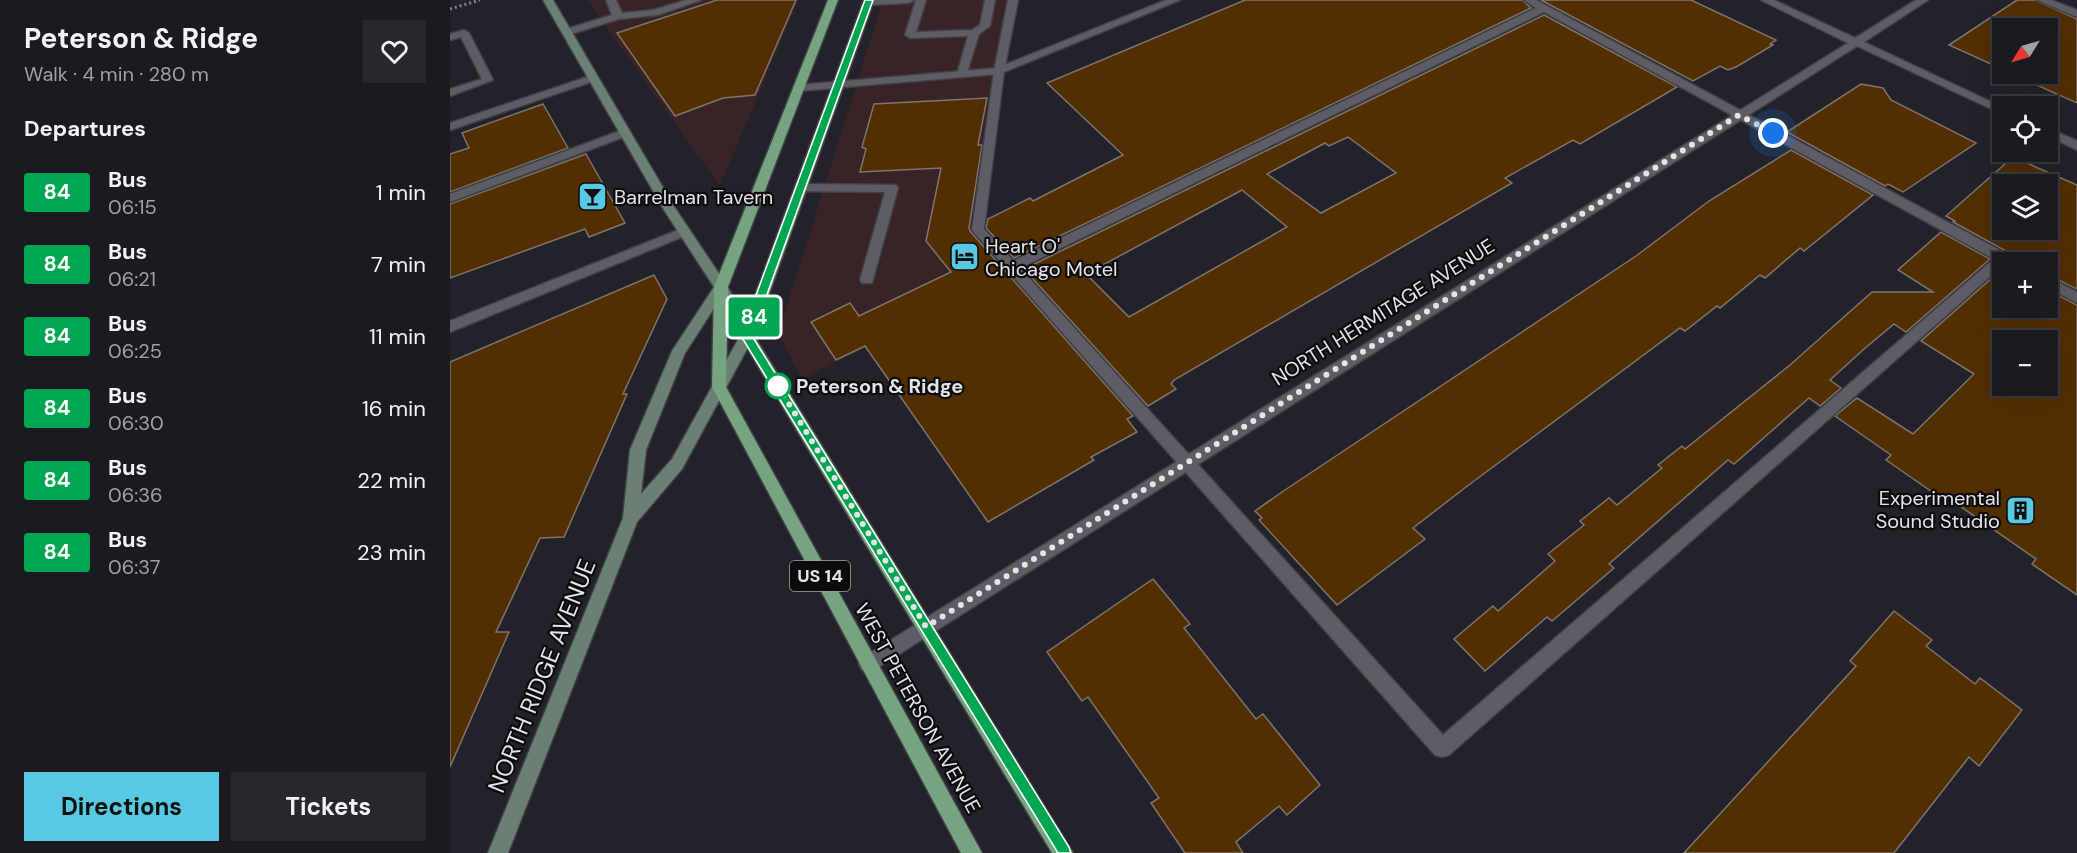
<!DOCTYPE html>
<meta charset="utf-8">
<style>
:root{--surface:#1a1a20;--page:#27272d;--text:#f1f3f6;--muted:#9fa1a5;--line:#38383e;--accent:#57c9e2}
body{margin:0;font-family:"DM Sans",sans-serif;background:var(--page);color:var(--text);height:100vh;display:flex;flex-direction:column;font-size:22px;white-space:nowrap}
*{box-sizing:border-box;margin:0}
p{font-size:20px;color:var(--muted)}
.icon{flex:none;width:33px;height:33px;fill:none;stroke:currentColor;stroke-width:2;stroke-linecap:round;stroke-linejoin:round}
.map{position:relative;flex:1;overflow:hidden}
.side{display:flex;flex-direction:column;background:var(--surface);width:450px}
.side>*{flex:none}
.badge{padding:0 12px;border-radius:4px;font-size:21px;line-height:39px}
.needle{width:39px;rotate:233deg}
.controls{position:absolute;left:1542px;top:18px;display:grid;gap:12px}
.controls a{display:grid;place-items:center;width:66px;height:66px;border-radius:0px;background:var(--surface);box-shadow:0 6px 24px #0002,0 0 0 2px var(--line);font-size:30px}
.you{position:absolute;width:30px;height:30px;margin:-15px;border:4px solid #fff;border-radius:50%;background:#1a73e8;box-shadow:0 0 0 9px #1a73e833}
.map>.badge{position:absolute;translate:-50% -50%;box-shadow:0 0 0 3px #fff}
h2{padding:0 24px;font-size:22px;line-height:54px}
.round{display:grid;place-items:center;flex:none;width:63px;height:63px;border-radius:0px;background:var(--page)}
.summary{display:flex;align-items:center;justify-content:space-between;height:102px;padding:0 24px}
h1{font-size:28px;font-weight:700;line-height:45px}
.button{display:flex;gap:12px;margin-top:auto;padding:12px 24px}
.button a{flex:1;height:69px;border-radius:0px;background:var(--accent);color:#111;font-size:24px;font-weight:700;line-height:69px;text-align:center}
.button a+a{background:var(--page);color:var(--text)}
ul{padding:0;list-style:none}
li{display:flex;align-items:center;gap:18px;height:72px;padding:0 24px}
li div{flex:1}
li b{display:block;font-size:22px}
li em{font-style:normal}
li .badge{min-width:66px;font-weight:700;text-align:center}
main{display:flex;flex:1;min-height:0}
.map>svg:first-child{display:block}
</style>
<main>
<section class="side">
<div class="summary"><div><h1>Peterson &amp; Ridge</h1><p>Walk · 4 min · 280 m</p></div><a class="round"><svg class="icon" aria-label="heart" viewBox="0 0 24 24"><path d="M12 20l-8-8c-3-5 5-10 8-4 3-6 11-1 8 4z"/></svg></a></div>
<h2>Departures</h2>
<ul>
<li><span class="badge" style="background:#00a651;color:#fff">84</span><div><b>Bus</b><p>06:15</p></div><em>1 min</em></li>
<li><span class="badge" style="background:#00a651;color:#fff">84</span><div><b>Bus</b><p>06:21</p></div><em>7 min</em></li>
<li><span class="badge" style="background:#00a651;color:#fff">84</span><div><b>Bus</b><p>06:25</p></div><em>11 min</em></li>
<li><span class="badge" style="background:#00a651;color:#fff">84</span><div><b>Bus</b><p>06:30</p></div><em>16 min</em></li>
<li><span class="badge" style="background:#00a651;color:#fff">84</span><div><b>Bus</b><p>06:36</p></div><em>22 min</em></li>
<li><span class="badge" style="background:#00a651;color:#fff">84</span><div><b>Bus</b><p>06:37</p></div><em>23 min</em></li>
</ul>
<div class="button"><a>Directions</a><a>Tickets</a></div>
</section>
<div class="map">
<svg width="1627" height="853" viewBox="0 0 1627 853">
<rect width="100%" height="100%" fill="#23222a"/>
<g fill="#382427">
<path d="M137,0H349L270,185H269Z"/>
<path d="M433,0H563L528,230L567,274L351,379L331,337L334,315Z"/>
</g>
<g fill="#532e00" stroke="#7d756e" stroke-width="1.5" fill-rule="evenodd">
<path d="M267,0H346L305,95L273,98L225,116L167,33Z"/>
<path d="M795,0H1072L1081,8L564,258L536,228L538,219L580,198L583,201L673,155L597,83Z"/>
<path d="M1091,0H1241L1326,40L1320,44L1323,45L1286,67L1278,70L1270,66L1243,81Z"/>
<path d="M1567,0H1585L1627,19V103L1562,74H1598V28H1552V69L1499,45Z"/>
<path d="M1094,15L1227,87L1130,144L1123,140L1055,178L1062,183L724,380L721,384L726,389L698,406L574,269ZM898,137L946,173L871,213L817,174L875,143L879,146ZM792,190L837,227L679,317L636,274Z"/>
<path d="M1411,84L1433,88L1441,100L1526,143L1453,192L1438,184L1435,186L1337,132Z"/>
<path d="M537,98L528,145H532L519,228L520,231L683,416L677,419L687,432L641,457L644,460L538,522L415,346L386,360L361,322L400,303L409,316L501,272L476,241L491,168L410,172L416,149L412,147L424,104Z"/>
<path d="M93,104L118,148L0,192V154L19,148L12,133Z"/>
<path d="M1341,150L1423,195L1354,251L1350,248L1315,278L1310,275L1270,308L1267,306L1235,331L1230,328L1016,487L963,528L975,539L887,605L809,520L812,518L805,511L832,492L1186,256L1259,201Z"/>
<path d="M136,154L175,223L139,237L135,229L0,278V204Z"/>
<path d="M1563,157L1627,185V289L1598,275V262H1569L1567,257L1503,222L1505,221L1496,216ZM1552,184H1598V230H1552Z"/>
<path d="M1491,232L1540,259L1456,332L1444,324L1414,349L1380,380L1391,388L1370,406L1359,398L1284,464L1278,460L1159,564L1164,568L1102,621L1097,617L1035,671L1004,639L1043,606L1048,611L1105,561L1098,554L1134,525L1130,521L1159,498L1167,505L1212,468L1208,465L1232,446L1235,449L1340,365L1422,292H1483L1448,270Z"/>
<path d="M1552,269V308H1598V290L1627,305V595L1582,564L1586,559L1494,495L1491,498L1436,460L1441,455L1385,416L1407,398L1463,434L1524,374L1471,341ZM1552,340H1598V386H1552Z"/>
<path d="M204,275L217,299L173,394H177L114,537L90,538L46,632H59L0,767V362Z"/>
<path d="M703,579L740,624L734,628L806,719L813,714L870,785L837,815L829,806L786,842L793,853H735L701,803L709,798L638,697L632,701L597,652Z"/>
<path d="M1444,611L1482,640L1476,646L1525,684L1530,678L1572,710L1529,766L1519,757L1444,853H1234L1406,666L1400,661Z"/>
</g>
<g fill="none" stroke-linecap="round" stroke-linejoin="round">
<defs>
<g id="lane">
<path d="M156,0H166L172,13L203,10L236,0H251L208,15L169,19L121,34H113V30L162,15Z"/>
<path d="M414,0H464L459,3L418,5L415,4Z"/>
<path d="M466,0H476L466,32L522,30L530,25L535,0H545L540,26L529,34L516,76L507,74L518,36L460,38L455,35Z"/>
<path d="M558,0H568L554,71L534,229L563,261L1086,8L1074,0H1086L1566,259L1567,262H1552V266L999,755L992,757L985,755L522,230L544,71ZM1094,12L1544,259L993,735L570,268Z"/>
<path d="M1587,0H1601L1627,10V17Z"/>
<path d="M14,30L19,33L43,80L0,96V89L32,79L11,37L0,40V34Z"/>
<path d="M143,75L147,76V80L0,130V123Z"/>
<path d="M175,129L179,131V135L0,202V194Z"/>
<path d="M352,184L446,185L448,188L422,283H412L410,280L435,192L348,191V185Z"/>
<path d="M1598,277L1627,292V303L1598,288Z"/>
</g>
<g id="street">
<path d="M716,0H730L549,74L348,91L343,88L348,85L547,68Z"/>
<path d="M1311,0H1324L1405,38L1466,0H1478L1414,42L1552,107V114L1407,46L424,670L418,673L412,670L409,664L412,658L1398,43Z"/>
<path d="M1598,128L1627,141V150L1598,136Z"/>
<path d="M233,228L239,232L237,235L0,332V321Z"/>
</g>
<path id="secondary" d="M93,0H103L225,208L276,284L304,336L232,469L187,522L58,853H38L173,518L180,450L222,351L264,287L214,210ZM270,299L290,336L222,459L191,494L196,450L235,353Z"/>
<g id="primary">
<path d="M378,0H388L278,287L276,387L532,853H511L262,387L264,287Z"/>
<path d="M414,0H424L304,336L623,853H602L290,336Z"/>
</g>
</defs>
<use href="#lane" stroke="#404045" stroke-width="3"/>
<use href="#street" stroke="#404045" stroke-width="3"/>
<use href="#secondary" stroke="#404045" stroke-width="3"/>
<use href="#primary" stroke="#404045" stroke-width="3"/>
<path stroke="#838389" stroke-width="3" stroke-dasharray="2 3" stroke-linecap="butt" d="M0,9L30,0"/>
<use href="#lane" fill="#5e5d66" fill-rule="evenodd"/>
<use href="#street" fill="#5e5d66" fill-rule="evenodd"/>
<use href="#secondary" fill="#6a8073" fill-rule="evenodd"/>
<use href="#primary" fill="#76a380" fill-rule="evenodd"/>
</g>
<path fill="#00a651" stroke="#fff" stroke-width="1.5" d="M415,0H423L302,336L619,847L621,853H608L291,336Z"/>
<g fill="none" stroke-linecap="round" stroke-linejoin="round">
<path stroke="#e3e3e8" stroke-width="6" stroke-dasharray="0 10.8" d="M328,386L476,627L1289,115L1323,133"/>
</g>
<defs>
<symbol id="bar-square" viewBox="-11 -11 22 22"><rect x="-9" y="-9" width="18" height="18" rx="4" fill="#57c9e2" stroke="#0c0c0f"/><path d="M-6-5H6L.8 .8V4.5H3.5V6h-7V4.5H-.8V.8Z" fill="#111"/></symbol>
<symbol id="hotel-square" viewBox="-11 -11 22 22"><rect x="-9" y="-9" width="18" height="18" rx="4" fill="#57c9e2" stroke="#0c0c0f"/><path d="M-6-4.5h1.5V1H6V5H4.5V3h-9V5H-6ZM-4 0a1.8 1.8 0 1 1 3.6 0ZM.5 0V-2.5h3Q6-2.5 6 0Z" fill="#111"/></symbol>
<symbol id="building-square" viewBox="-11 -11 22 22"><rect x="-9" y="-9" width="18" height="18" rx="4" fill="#57c9e2" stroke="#0c0c0f"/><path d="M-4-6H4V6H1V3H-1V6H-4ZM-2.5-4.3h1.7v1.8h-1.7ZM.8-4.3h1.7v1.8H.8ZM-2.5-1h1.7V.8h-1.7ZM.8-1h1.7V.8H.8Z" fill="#111"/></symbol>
</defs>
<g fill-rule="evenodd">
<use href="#bar-square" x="126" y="180" width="33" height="33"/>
<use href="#hotel-square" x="498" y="240" width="33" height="33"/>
<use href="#building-square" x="1554" y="494" width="33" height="33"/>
</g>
<circle fill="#fff" stroke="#00a651" stroke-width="3" cx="328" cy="386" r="12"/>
<g text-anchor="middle" stroke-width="4.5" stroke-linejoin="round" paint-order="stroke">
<rect fill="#0c0c0f" stroke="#a2a2a7" stroke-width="1.5" x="340" y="561" width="60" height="30" rx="4.5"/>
<g font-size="18" font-weight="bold" fill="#e3e3e8">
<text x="370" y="582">US 14</text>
</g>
<g font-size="20" fill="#e3e3e8" stroke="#0c0c0f" text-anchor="start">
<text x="164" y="204">Barrelman Tavern</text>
<text x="535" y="253">Heart O'<tspan x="535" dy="23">Chicago Motel</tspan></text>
<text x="1550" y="505" text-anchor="end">Experimental<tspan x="1550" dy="23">Sound Studio</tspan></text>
</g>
<g font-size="20" fill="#e3e3e8" stroke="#0c0c0f">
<text transform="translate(933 312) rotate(-32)" y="7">NORTH HERMITAGE AVENUE</text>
<text transform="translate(468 708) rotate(61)" y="7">WEST PETERSON AVENUE</text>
</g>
<g font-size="20" font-weight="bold" fill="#e3e3e8" stroke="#0c0c0f" text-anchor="start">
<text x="346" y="393">Peterson &amp; Ridge</text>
</g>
<g font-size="24" fill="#e3e3e8" stroke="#0c0c0f">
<text transform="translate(92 676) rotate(-68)" y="8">NORTH RIDGE AVENUE</text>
</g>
</g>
</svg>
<div class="controls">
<a><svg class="needle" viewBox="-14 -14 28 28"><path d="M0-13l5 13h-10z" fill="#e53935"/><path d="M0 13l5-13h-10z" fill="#9fa1a5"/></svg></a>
<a><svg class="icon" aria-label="locate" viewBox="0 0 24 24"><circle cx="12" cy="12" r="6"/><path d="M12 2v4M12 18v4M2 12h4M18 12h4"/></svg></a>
<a><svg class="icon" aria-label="layers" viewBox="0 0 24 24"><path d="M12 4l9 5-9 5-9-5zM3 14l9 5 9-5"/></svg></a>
<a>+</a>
<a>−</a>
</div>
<div class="you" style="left:1323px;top:133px"></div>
<b class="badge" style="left:304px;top:317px;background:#00a651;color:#fff">84</b>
</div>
</main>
